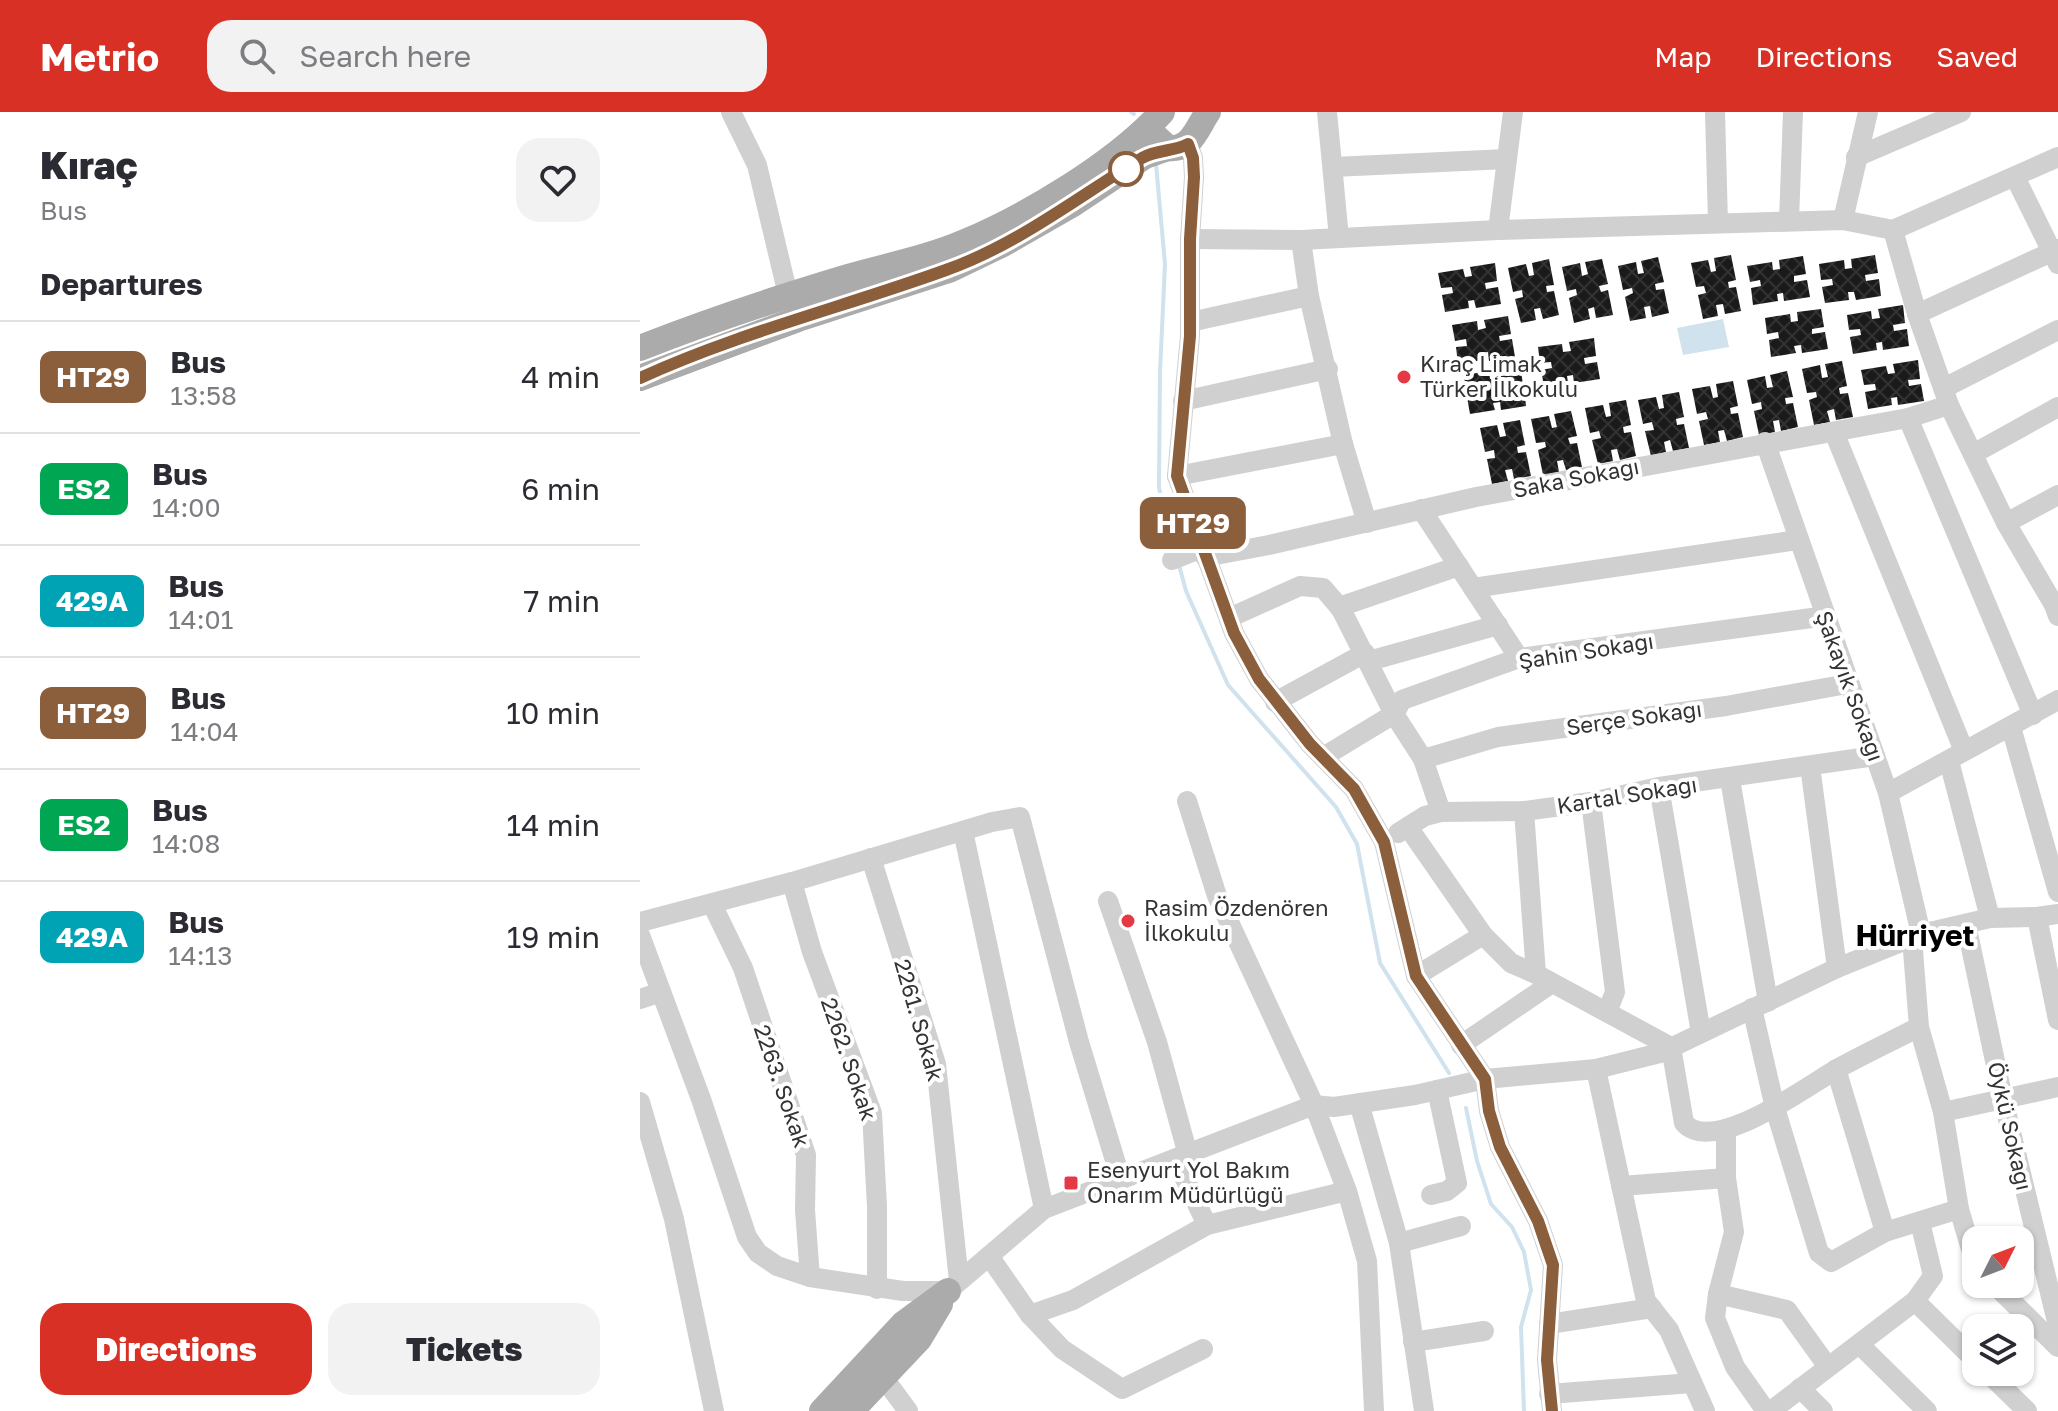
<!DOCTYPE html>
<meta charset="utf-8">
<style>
:root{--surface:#fff;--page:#f2f2f3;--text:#2b2b33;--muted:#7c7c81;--line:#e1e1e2;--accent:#d93025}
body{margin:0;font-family:"Golos Text",sans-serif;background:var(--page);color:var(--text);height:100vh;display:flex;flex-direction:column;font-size:30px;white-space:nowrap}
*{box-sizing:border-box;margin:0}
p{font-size:26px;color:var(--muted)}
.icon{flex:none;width:44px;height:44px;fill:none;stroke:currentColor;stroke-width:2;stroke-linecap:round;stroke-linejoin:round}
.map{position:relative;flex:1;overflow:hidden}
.details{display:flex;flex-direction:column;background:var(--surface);width:640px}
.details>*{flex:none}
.badge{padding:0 16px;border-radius:12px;font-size:28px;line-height:52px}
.needle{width:52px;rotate:48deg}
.tools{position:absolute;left:1322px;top:1114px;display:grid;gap:16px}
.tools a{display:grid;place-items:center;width:72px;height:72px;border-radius:16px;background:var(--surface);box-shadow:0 2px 6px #0004;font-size:40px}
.map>.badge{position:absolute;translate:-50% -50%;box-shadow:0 0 0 4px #fff}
h2{padding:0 40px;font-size:30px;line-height:72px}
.round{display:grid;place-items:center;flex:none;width:84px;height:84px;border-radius:24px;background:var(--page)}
.summary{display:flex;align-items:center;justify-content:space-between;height:136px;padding:0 40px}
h1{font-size:38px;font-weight:800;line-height:60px}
.cta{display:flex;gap:16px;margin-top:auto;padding:16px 40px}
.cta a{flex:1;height:92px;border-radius:24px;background:var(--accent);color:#fff;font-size:32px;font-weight:800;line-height:92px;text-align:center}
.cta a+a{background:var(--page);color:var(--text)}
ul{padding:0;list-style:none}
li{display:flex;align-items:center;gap:24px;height:112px;padding:0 40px;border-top:2px solid var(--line)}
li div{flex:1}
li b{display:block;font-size:30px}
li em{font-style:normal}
li .badge{min-width:88px;font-weight:700;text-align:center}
header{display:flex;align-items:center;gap:48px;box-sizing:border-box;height:112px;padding:0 40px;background:var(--accent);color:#fff}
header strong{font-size:38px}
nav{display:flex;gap:44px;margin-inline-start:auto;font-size:28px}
.search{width:560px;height:72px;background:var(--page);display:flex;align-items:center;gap:20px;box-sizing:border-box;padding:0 28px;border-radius:24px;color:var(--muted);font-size:30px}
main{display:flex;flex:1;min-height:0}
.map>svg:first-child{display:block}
</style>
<header>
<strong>Metrio</strong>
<div class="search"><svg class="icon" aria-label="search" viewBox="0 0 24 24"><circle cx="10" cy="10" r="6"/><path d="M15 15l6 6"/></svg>Search here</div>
<nav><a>Map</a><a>Directions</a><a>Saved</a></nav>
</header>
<main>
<section class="details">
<div class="summary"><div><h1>Kıraç</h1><p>Bus</p></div><a class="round"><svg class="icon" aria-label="heart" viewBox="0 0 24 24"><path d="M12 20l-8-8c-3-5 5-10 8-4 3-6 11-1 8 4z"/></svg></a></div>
<h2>Departures</h2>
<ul>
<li><span class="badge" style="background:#8b5e3c;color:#fff">HT29</span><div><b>Bus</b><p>13:58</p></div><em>4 min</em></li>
<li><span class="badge" style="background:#00a651;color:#fff">ES2</span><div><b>Bus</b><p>14:00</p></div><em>6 min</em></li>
<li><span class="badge" style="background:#00a3b4;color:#fff">429A</span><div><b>Bus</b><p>14:01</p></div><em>7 min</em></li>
<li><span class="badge" style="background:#8b5e3c;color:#fff">HT29</span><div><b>Bus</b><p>14:04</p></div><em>10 min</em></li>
<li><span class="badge" style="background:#00a651;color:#fff">ES2</span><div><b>Bus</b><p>14:08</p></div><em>14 min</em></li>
<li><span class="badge" style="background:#00a3b4;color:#fff">429A</span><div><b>Bus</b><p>14:13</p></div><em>19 min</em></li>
</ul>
<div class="cta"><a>Directions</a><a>Tickets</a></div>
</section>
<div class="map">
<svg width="1418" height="1299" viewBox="0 0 1418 1299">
<defs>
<pattern id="building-cross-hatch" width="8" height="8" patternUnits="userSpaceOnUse" patternTransform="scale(2)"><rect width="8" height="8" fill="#1a1a1a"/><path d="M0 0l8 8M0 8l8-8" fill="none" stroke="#333"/></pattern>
</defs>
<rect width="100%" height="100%" fill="#fff"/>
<path fill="#cfe2ee" d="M1083,207L1089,235L1043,243L1037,216Z"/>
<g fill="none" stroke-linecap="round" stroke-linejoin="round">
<g stroke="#cfe2ee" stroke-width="4">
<path d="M491,0L494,2"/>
<path d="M516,52L525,152L520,260L519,376L536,440"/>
<path d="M539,453L546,479L588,573L696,695L717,732L740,851L809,961"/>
<path d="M826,996L837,1049L851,1092L872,1115L884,1140L891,1178L881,1215L884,1299"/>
</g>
</g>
<g fill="url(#building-cross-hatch)">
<path d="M1091,143L1096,168L1088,170L1089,176L1096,175L1101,199L1085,202L1083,192L1076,193L1078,204L1063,207L1058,183L1066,181L1064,174L1056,175L1051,151L1068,148L1071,160L1076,159L1074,146Z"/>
<path d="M1235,143L1238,161L1225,163L1226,169L1239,167L1241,184L1216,188L1214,180H1208L1209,188L1185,191L1182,175L1193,173L1192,167L1181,168L1179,152L1204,148L1205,157L1212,156L1211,147Z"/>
<path d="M1163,144L1166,162L1154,164V170L1167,168L1170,185L1144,189L1143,181L1137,182L1138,189L1113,193L1111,176L1121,174L1120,168L1110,170L1107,154L1132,150L1133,158L1140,157L1139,148Z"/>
<path d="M1018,145L1024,170L1015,172L1016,178L1024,177L1029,201L1012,205L1010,194L1004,195L1006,206L990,209L985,185L993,181L992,176L983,178L978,154L996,150L998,162L1004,161L1001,149Z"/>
<path d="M909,147L914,173L906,174L907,180L914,179L919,203L903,207L900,196L894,197L896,208L881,211L875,187L883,185L882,178L873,180L868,156L886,152L889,164L894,163L892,151Z"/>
<path d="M962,147L968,172L959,174L961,180L968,178L973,203L956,206L954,195L948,197L950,207L934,211L929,186L937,183L936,177L927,179L922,155L940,151L942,164L948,162L945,150Z"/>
<path d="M855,151L857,169L845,171L846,177L858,175L861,192L836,196L834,188L828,189L829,196L805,200L802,183L813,181L812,175L801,176L798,161L823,157L825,165L832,164L830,155Z"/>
<path d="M1263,193L1265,211L1253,213L1254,219L1267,217L1269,234L1243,238L1242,230L1236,231L1237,238L1213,242L1210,225L1221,223L1220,217L1209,218L1207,203L1231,199L1232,207L1240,206L1238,197Z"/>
<path d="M1181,197L1184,215L1172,217V222L1185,220L1188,237L1162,241L1161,233L1154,234L1156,241L1131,245L1129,228L1139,226L1138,220L1127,222L1125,206L1150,202L1151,210L1158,209L1157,200Z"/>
<path d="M868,204L871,222L859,224L860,229L872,227L875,245L849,249L848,240L842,241L843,248L818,252L816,235L827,234L826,227L815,229L812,213L837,209L838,218L846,216L844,208Z"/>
<path d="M954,226L956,244L944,246L945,252L957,250L960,267L934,271L933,263L927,264L928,271L904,274L901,258L912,256L911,250L900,251L898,235L922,232L923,240L931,239L929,230Z"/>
<path d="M1278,248L1280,267L1268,268L1269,274L1281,272L1284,289L1258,293L1257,285L1251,286L1252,293L1228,297L1225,280L1236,278L1235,272L1224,273L1221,258L1246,254L1248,262L1255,261L1253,252Z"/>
<path d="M1202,249L1207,274L1199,276L1200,282L1208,281L1213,305L1196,308L1194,297L1187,299L1190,310L1174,313L1169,288L1177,285L1176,280L1167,281L1162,257L1180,253L1182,266L1188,265L1185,252Z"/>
<path d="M880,254L883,272L870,274L871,279L884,277L886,294L861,298L860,290L853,291L855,298L830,302L827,285L838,283L837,277L826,279L824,263L849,259L850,267L857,266L856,257Z"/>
<path d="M1147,259L1153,285L1145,286L1146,292L1153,291L1158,315L1141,319L1139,308L1133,309L1135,320L1119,323L1114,299L1122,297L1121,290L1112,292L1107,268L1125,264L1127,276L1133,275L1130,263Z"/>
<path d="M1093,269L1098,294L1090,296L1091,302L1098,301L1103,325L1087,329L1084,318L1078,319L1080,330L1064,333L1059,309L1068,307L1066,300L1057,302L1052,277L1070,274L1073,286L1078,285L1076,272Z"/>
<path d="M1039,280L1044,305L1036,307L1037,313L1044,312L1049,336L1033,339L1030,328L1024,330L1026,340L1011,344L1005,319L1014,318L1012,310L1003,312L998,288L1016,285L1019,297L1024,296L1022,283Z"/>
<path d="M986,288L991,313L983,315L984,321L991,320L996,344L980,348L977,337L971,338L973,349L958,352L952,328L961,326L959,319L950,321L945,296L963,293L966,305L971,304L969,291Z"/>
<path d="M931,299L937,324L928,326L930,332L937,331L942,355L926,358L923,348L917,349L919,360L903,363L898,338L906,335L905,330L896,331L891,307L909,304L912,316L917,315L914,302Z"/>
<path d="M880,308L885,333L877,335L878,341L886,340L891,364L874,367L872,357L865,358L868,369L852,372L847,347L855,346L854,338L845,340L840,316L857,313L860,325L866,324L863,311Z"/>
</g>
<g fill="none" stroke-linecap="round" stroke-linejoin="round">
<g stroke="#d0d0d0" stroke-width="20">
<path d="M91,0L117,53L148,183"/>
<path d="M687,0L699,126"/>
<path d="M1075,0L1078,111"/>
<path d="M548,32L553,46L554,65L550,127V224L537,364L594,521L619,567L670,632L714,677L744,730L776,864L845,967L849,999L860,1035L898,1109L913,1153L907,1248L912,1299"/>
<path d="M1216,45L1321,0"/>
<path d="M693,55L867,47"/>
<path d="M1375,65L1418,152"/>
<path d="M1203,108L1228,0"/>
<path d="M1149,109L1153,0"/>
<path d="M858,118L873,0"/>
<path d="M1253,118L1418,45"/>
<path d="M550,127L661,128L858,118L1203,108L1253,118L1277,202L1309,293L1366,411L1414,493L1418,504"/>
<path d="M661,128L669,184L703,332L727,411"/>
<path d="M1277,202L1418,137"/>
<path d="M550,210L669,184"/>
<path d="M1304,276L1418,218"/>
<path d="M543,289L688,257"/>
<path d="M1268,306L1393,603"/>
<path d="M1194,320L1324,639"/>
<path d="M1125,330L1248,681L1281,822"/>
<path d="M1333,342L1418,295"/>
<path d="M537,364L703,332"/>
<path d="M781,397L833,476L1157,428"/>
<path d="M1366,411L1418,383"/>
<path d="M565,445L629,433L836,385L1268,306L1309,293"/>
<path d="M532,448L562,436"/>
<path d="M833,476L879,546"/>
<path d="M699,495L819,454"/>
<path d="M589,506L660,474L683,476L701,497L754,602L783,647L801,700"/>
<path d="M729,549L858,513"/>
<path d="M635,590L725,541"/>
<path d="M1371,615L1418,780"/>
<path d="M683,645L754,602L762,588L879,546L1186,504"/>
<path d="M783,647L858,625L1086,594L1207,572"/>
<path d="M1309,649L1350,806"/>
<path d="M1170,654L1197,856"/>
<path d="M1090,667L1128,890"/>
<path d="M1019,675L1061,921"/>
<path d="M1248,681L1418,588"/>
<path d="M547,689L577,784L674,993L707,1079L727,1149L734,1299"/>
<path d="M951,690L975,880L967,900"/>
<path d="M884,699L896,862"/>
<path d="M768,715L843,823L871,851L896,862L1031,935L1044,1011C1074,1044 1167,974 1197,957C1224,942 1252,929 1279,915"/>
<path d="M323,719L404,1097"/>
<path d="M758,721L785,704L801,700L884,699L951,690L1019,675L1235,644"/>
<path d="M231,746L296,952L319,1169"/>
<path d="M152,770L172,840L232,1001L237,1095V1177"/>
<path d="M468,789L517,930L548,1043"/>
<path d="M72,792L103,856L166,1043L165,1098L170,1165"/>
<path d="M1397,805L1418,908"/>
<path d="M0,810L152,770L352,710L380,705L439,930L481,1068"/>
<path d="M1326,812L1363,987L1418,1214"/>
<path d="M0,823L61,987L107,1125L118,1141L137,1154L170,1165L263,1179H308L404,1097L674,993L694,995L775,983L845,967L956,957L1020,941L1197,856L1281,822L1350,806L1397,805L1418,802"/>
<path d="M1272,826L1279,915L1303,1000L1319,1097L1336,1154"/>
<path d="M776,864L843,823"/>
<path d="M0,887L21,880"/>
<path d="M1112,896L1135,996L1179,1141L1191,1150L1245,1120L1319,1097"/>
<path d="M821,933L912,871"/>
<path d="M956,957L1006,1189L1029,1218L1065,1299"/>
<path d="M1196,957L1245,1120"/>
<path d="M0,990L34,1107L74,1299"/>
<path d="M719,991L759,1131L784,1299"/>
<path d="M1303,1000L1418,975"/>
<path d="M536,1048L567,1113"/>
<path d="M1086,1066V1017"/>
<path d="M981,1074L1086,1066L1094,1120L1078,1182L1075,1206L1095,1255L1126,1299"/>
<path d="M791,1083L807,1079L817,1071L797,978"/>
<path d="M759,1131L821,1114"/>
<path d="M349,1144L390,1203L422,1237L482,1277L563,1237"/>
<path d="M1354,1172L1418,1235"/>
<path d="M1078,1182L1147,1198L1188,1255"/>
<path d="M1275,1189L1336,1249"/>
<path d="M390,1203L433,1188L567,1113L707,1079"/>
<path d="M909,1212L1012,1196"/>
<path d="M773,1230L844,1219"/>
<path d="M1220,1233L1287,1299"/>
<path d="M1347,1260L1387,1299"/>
<path d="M243,1265L268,1299"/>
<path d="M1160,1276L1183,1299"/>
<path d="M909,1282L1052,1271"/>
<path d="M1131,1299L1275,1189L1293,1164L1280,1110"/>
</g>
<g stroke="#ababab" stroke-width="26">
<path d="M516,25L528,36C551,39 557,16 568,0"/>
<path d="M0,236C68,209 138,186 208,165C246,154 288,146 325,130C389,103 476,51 522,0"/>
<path d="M0,266L158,207L309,158L363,132L433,92L505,44L528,36"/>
<path d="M182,1299L263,1212L308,1179"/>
<path d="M211,1299L279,1227L300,1192"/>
</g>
</g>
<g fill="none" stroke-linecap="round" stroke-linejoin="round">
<defs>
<path id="line" d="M0,266C98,221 204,195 306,158C377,133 438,85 502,46C518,37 533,40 548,32L553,46L554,65L550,127V224L537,364L594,521L619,567L670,632L714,677L744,730L776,864L845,967L849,999L860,1035L898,1109L913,1153L907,1248L912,1299"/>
</defs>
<use href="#line" stroke="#fff" stroke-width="18"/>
<use href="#line" stroke="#8b5e3c" stroke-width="12"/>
</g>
<circle fill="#fff" stroke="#8b5e3c" stroke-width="4" cx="486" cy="57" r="16"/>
<g fill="#e63946" stroke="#fff" stroke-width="3">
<circle cx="764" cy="265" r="8"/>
<circle cx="488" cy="809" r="8"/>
<rect x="423" y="1063" width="16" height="16" rx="4"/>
</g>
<g text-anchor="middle" stroke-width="8" stroke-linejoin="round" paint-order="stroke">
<g font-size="22" fill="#333" stroke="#fff" text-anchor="start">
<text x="780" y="260">Kıraç Limak<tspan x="780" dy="25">Türker İlkokulu</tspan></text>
<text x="504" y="804">Rasim Özdenören<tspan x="504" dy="25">İlkokulu</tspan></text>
<text x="447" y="1066">Esenyurt Yol Bakım<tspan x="447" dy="25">Onarım Müdürlüğü</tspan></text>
</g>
<g font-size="22" fill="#333" stroke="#fff">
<text transform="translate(936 366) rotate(-11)" y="8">Saka Sokağı</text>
<text transform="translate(946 539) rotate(-9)" y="8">Şahin Sokağı</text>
<text transform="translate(1210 574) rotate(70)" y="8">Şakayık Sokağı</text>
<text transform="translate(994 606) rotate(-8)" y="8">Serçe Sokağı</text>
<text transform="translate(987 683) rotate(-9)" y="8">Kartal Sokağı</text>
<text transform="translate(279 908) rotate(74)" y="8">2261. Sokak</text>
<text transform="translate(209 947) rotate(71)" y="8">2262. Sokak</text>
<text transform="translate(142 974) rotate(71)" y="8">2263. Sokak</text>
<text transform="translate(1370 1014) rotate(77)" y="8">Öykü Sokağı</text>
</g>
<g font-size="30" font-weight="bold" fill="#000" stroke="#fff">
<text x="1275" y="834">Hürriyet</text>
</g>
</g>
</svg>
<div class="tools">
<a><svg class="needle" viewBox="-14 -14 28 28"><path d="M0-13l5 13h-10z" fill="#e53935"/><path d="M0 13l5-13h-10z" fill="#7c7c81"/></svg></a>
<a><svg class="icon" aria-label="layers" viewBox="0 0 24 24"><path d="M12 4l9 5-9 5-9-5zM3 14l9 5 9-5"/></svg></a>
</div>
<b class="badge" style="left:553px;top:411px;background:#8b5e3c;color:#fff">HT29</b>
</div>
</main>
